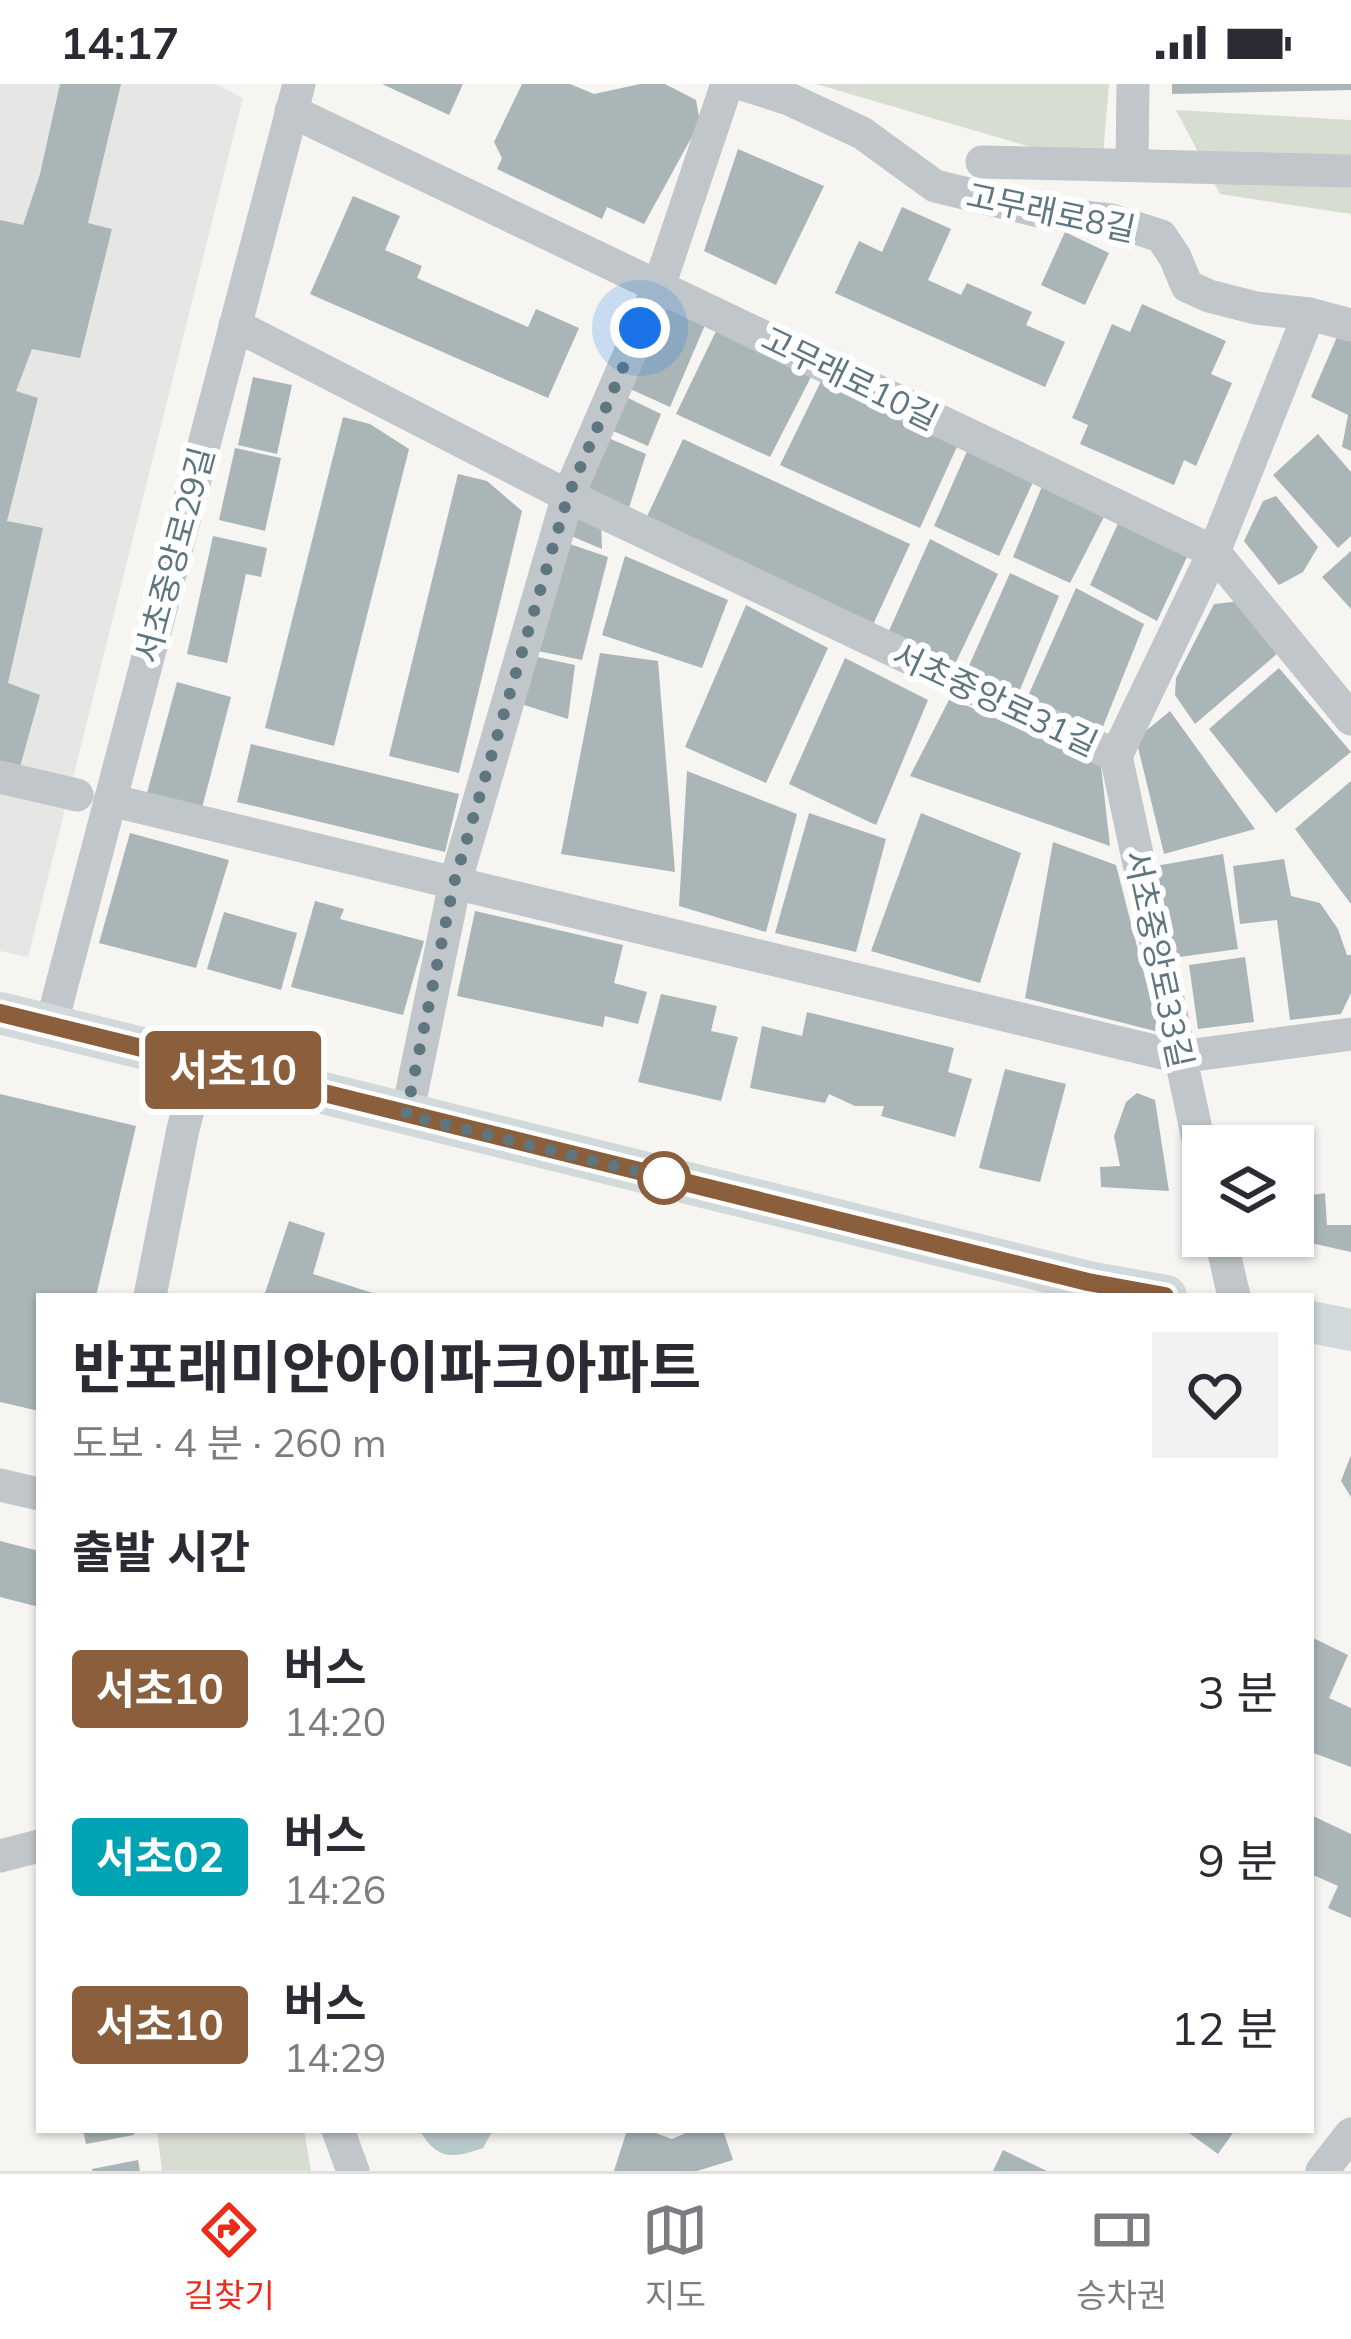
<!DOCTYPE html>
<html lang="ko">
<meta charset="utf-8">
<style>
:root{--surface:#fff;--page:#f2f2f3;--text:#2b2b33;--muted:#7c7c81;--line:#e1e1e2;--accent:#ee2b19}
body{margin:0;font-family:Mulish,"Noto Sans KR",sans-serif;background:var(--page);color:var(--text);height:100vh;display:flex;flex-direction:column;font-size:45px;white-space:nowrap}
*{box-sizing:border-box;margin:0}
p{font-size:39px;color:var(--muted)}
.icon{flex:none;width:66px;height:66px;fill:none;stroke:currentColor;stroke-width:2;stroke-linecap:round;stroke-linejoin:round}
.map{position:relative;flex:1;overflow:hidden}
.details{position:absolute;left:36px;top:1209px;width:1278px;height:840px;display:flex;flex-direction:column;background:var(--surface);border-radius:0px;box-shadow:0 3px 9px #0004}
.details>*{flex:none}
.badge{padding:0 24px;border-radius:9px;font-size:42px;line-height:78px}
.controls{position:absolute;left:1182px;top:1041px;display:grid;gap:24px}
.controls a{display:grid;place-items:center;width:132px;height:132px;border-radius:0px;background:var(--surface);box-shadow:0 3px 9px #0004;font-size:60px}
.you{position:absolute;width:60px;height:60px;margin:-30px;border:9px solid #fff;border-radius:50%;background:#1a73e8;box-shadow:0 0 0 18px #1a73e833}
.map>.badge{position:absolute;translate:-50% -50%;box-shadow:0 0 0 6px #fff}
h2{padding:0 36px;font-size:45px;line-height:108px}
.round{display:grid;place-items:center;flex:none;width:126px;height:126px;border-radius:0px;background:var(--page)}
.head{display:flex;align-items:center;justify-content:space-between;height:204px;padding:0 36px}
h1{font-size:57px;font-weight:700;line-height:90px}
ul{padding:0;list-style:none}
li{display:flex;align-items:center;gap:36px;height:168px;padding:0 36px}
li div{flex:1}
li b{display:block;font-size:45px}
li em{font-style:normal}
li .badge{min-width:132px;font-weight:700;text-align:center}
.status{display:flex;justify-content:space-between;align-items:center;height:84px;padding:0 60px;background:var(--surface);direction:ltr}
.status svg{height:33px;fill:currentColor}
.tabs{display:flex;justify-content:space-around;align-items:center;height:168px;border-top:3px solid var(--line);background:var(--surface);font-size:33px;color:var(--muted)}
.tabs a{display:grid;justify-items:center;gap:6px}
.tabs .on{color:var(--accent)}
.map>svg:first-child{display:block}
</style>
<div class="status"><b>14:17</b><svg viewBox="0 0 49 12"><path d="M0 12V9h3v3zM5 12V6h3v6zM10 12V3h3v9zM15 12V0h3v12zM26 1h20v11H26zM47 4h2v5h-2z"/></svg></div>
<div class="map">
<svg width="1351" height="2087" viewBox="0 0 1351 2087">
<rect width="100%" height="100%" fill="#f6f5f1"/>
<path fill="#e6e7e5" d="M0,0H216L243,14L28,873L0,867Z"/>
<g fill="#d8ddd2">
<path d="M816,0H1109L1102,84Z"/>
<path d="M1176,26L1351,36V130L1220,110Z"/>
<path d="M157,2046H304L311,2087H162Z"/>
</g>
<path fill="#b8c9cb" d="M419,2046H493L483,2064C451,2075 438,2076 419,2046Z"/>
<g fill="#a9b5b7">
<path d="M60,0H121L88,139L112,145L80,274L32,265L16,307L38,314L7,437L43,444L8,599L40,611L18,690L0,684V136L23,141L40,90Z"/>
<path d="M382,0H463L449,31Z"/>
<path d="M522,0H570L594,10L640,0H665L696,16L700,38L644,140L607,123L602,135L497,85L502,74L494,58Z"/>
<path d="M1172,0H1351V6L1172,10Z"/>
<path d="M738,65L824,102L776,201L704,167Z"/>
<path d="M353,112L400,132L385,166L422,182L417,194L528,243L536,225L579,244L548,314L310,210Z"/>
<path d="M902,123L951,145L928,196L961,211L967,199L1032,228L1026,241L1065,258L1045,303L835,209L859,157L882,168Z"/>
<path d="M1065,148L1109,169L1085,221L1041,201Z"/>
<path d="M664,220L705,241L670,323L628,304Z"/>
<path d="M1142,220L1226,257L1211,290L1232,299L1196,382L1184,376L1174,401L1080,360L1088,341L1072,334L1112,240L1130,248Z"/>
<path d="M718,243L812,291L770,373L676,330Z"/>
<path d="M1340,246L1351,250V367L1342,363L1348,331L1311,313Z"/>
<path d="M824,291L960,356L920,444L780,381Z"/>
<path d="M253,293L292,301L277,370L238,361Z"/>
<path d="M626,313L661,330L648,362L611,346Z"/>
<path d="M343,333L370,340L409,365L334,662L265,644Z"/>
<path d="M1318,350L1351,388V452L1338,464L1273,391Z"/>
<path d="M606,353L646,370L627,430L581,408Z"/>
<path d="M683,355L910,460L871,545L644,439Z"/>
<path d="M235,364L281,374L265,447L219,436Z"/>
<path d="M968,365L1034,396L999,472L934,442Z"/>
<path d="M458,390L487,397L522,427L459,689L389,672Z"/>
<path d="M1043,400L1106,429L1070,499L1013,473Z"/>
<path d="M1276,412L1318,463L1303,488L1279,501L1244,457L1263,417Z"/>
<path d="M573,421L601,434L602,465L564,449Z"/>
<path d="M1120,435L1188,471L1157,537L1090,501Z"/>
<path d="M213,452L267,464L261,493L246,490L227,579L187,570Z"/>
<path d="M930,455L998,490L955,580L888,549Z"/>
<path d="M561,457L608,473L582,576L533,566Z"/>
<path d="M1351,467V525L1322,493Z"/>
<path d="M625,472L728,516L702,584L602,551Z"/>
<path d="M1010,489L1059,512L1019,608L968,584Z"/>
<path d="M1076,504L1144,540L1100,650L1028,612Z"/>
<path d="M1241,517L1278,569L1195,640L1175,611L1176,594L1214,520Z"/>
<path d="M746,521L828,564L766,699L685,663Z"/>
<path d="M600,569L658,577L675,788L561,770Z"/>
<path d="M533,572L575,581L568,635L518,619Z"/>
<path d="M845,574L928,616L876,741L789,700Z"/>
<path d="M1279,584L1351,668L1276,729L1209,645Z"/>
<path d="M177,598L231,613L202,724L147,709Z"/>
<path d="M950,614L1101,682L1110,762L910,692Z"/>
<path d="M1170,627L1255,745L1164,770L1136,655Z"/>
<path d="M251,660L459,710L445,768L237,718Z"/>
<path d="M687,687L797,730L766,848L679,822Z"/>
<path d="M1351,697V820L1295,745Z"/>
<path d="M809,729L886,755L856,868L775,849Z"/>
<path d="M921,729L1021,769L980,899L871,867Z"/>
<path d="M130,749L229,776L196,884L99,859Z"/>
<path d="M1053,758L1116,781L1159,948L1025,914Z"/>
<path d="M1223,770L1238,865L1172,874L1150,783Z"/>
<path d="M1284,775L1291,812L1320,819L1338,845L1347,871H1351V909L1341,930L1290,936L1277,836L1240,840L1233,782Z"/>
<path d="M315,817L344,825L340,835L424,857L403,931L291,903Z"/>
<path d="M475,827L623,861L614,899L647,908L638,940L605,932L603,943L457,912Z"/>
<path d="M224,828L297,849L281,906L207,885Z"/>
<path d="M1245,873L1254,938L1198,945L1189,881Z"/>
<path d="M661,910L717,922L711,947L738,953L721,1017L638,998Z"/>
<path d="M807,928L954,964L948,988L972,995L955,1053L881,1032L884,1022H855L829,1010L825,1019L750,1004L762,942L802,952Z"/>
<path d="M1005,985L1066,1000L1040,1098L979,1084Z"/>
<path d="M1137,1009L1155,1016L1169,1107L1101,1103L1100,1083L1120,1082L1114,1052L1126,1018Z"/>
<path d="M0,1010L136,1042L96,1212H39V1327L0,1318Z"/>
<path d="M1325,1109L1327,1141H1351V1168L1293,1155V1114Z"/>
<path d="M289,1137L325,1149L313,1190L382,1212H264Z"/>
<path d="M1351,1371V1413L1341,1397Z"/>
<path d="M0,1457L39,1467V1523L0,1513Z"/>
<path d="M1311,1553L1348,1571L1329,1614L1351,1624V1683L1311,1668Z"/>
<path d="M1311,1731L1351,1750V1834L1328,1824L1338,1802L1311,1790Z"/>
<path d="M83,2046H133L134,2051L86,2060Z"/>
<path d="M627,2046H647L672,2055L693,2046H723L733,2076L697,2087H614Z"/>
<path d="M1185,2046H1235L1218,2070Z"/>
<path d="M1003,2066L1047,2087H993Z"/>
<path d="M138,2076L140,2087H92V2085Z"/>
</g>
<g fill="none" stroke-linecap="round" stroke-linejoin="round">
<g stroke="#c0c6c9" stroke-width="33">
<path d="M742,0L789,15L862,49L935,102L1047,129L1111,136L1161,152L1175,173L1187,202L1209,212L1256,224L1309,230L1351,241"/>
<path d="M291,27L1214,468L1351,635"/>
<path d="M982,78L1351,87"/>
<path d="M1132,81L1133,0"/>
<path d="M235,241L568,412L1116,672"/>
<path d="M1116,672L1214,468L1309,230"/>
<path d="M1116,672L1203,1078"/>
<path d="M0,693L77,711"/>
<path d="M110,716L1179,973L1351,950"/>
<path d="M51,942L299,0"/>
<path d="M407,1031L455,799L568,412L659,202L727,0"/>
<path d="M1220,1152L1234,1212"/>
<path d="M150,1212L183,1045L201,977"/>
<path d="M0,1401L39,1410"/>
<path d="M0,1772L39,1762"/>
<path d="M338,2046L353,2087"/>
<path d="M1322,2087L1351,2050"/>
</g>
<g stroke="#d2d9db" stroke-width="42">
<path d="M0,929L1088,1198L1166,1212"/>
<path d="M1311,1238L1351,1246"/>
</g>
</g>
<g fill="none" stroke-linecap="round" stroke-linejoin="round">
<defs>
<path id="line" d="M0,929L1088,1198L1165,1212"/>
</defs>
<use href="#line" stroke="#fff" stroke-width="27"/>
<use href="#line" stroke="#8b5e3c" stroke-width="18"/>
<path stroke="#5e767f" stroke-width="12" stroke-dasharray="0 21.6" d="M640,244L568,412L454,799L406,1031L664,1094"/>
</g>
<circle fill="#fff" stroke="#8b5e3c" stroke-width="6" cx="664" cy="1094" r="24"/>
<g text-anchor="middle" stroke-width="12" stroke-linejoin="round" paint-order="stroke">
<g font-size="33" fill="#5e767f" stroke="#fff">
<text transform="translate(1051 128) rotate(12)" y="12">고무래로8길</text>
<text transform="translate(850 294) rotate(26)" y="12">고무래로10길</text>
<text transform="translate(174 471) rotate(-75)" y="12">서초중앙로29길</text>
<text transform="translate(995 615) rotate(25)" y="12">서초중앙로31길</text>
<text transform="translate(1159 875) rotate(78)" y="12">서초중앙로33길</text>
</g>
</g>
</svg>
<div class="controls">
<a><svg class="icon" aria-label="layers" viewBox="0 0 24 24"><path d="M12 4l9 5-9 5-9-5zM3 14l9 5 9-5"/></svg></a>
</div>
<div class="you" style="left:640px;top:244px"></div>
<b class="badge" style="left:233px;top:986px;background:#8b5e3c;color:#fff">서초10</b>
<section class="details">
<div class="head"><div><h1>반포래미안아이파크아파트</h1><p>도보 · 4 분 · 260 m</p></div><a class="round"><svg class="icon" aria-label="heart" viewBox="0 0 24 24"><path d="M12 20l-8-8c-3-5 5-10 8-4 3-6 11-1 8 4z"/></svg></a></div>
<h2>출발 시간</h2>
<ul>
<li><span class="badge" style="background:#8b5e3c;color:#fff">서초10</span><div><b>버스</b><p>14:20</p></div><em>3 분</em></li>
<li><span class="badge" style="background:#00a3b4;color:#fff">서초02</span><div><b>버스</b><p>14:26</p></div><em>9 분</em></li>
<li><span class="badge" style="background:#8b5e3c;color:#fff">서초10</span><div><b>버스</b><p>14:29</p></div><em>12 분</em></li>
</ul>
</section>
</div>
<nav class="tabs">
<a class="on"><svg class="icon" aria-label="directions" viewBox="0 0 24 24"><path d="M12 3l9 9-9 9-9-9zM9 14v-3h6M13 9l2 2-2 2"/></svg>길찾기</a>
<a><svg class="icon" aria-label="map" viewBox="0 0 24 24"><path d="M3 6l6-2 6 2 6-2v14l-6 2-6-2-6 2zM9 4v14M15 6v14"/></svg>지도</a>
<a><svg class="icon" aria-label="tickets" viewBox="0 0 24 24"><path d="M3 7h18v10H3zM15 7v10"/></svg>승차권</a>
</nav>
